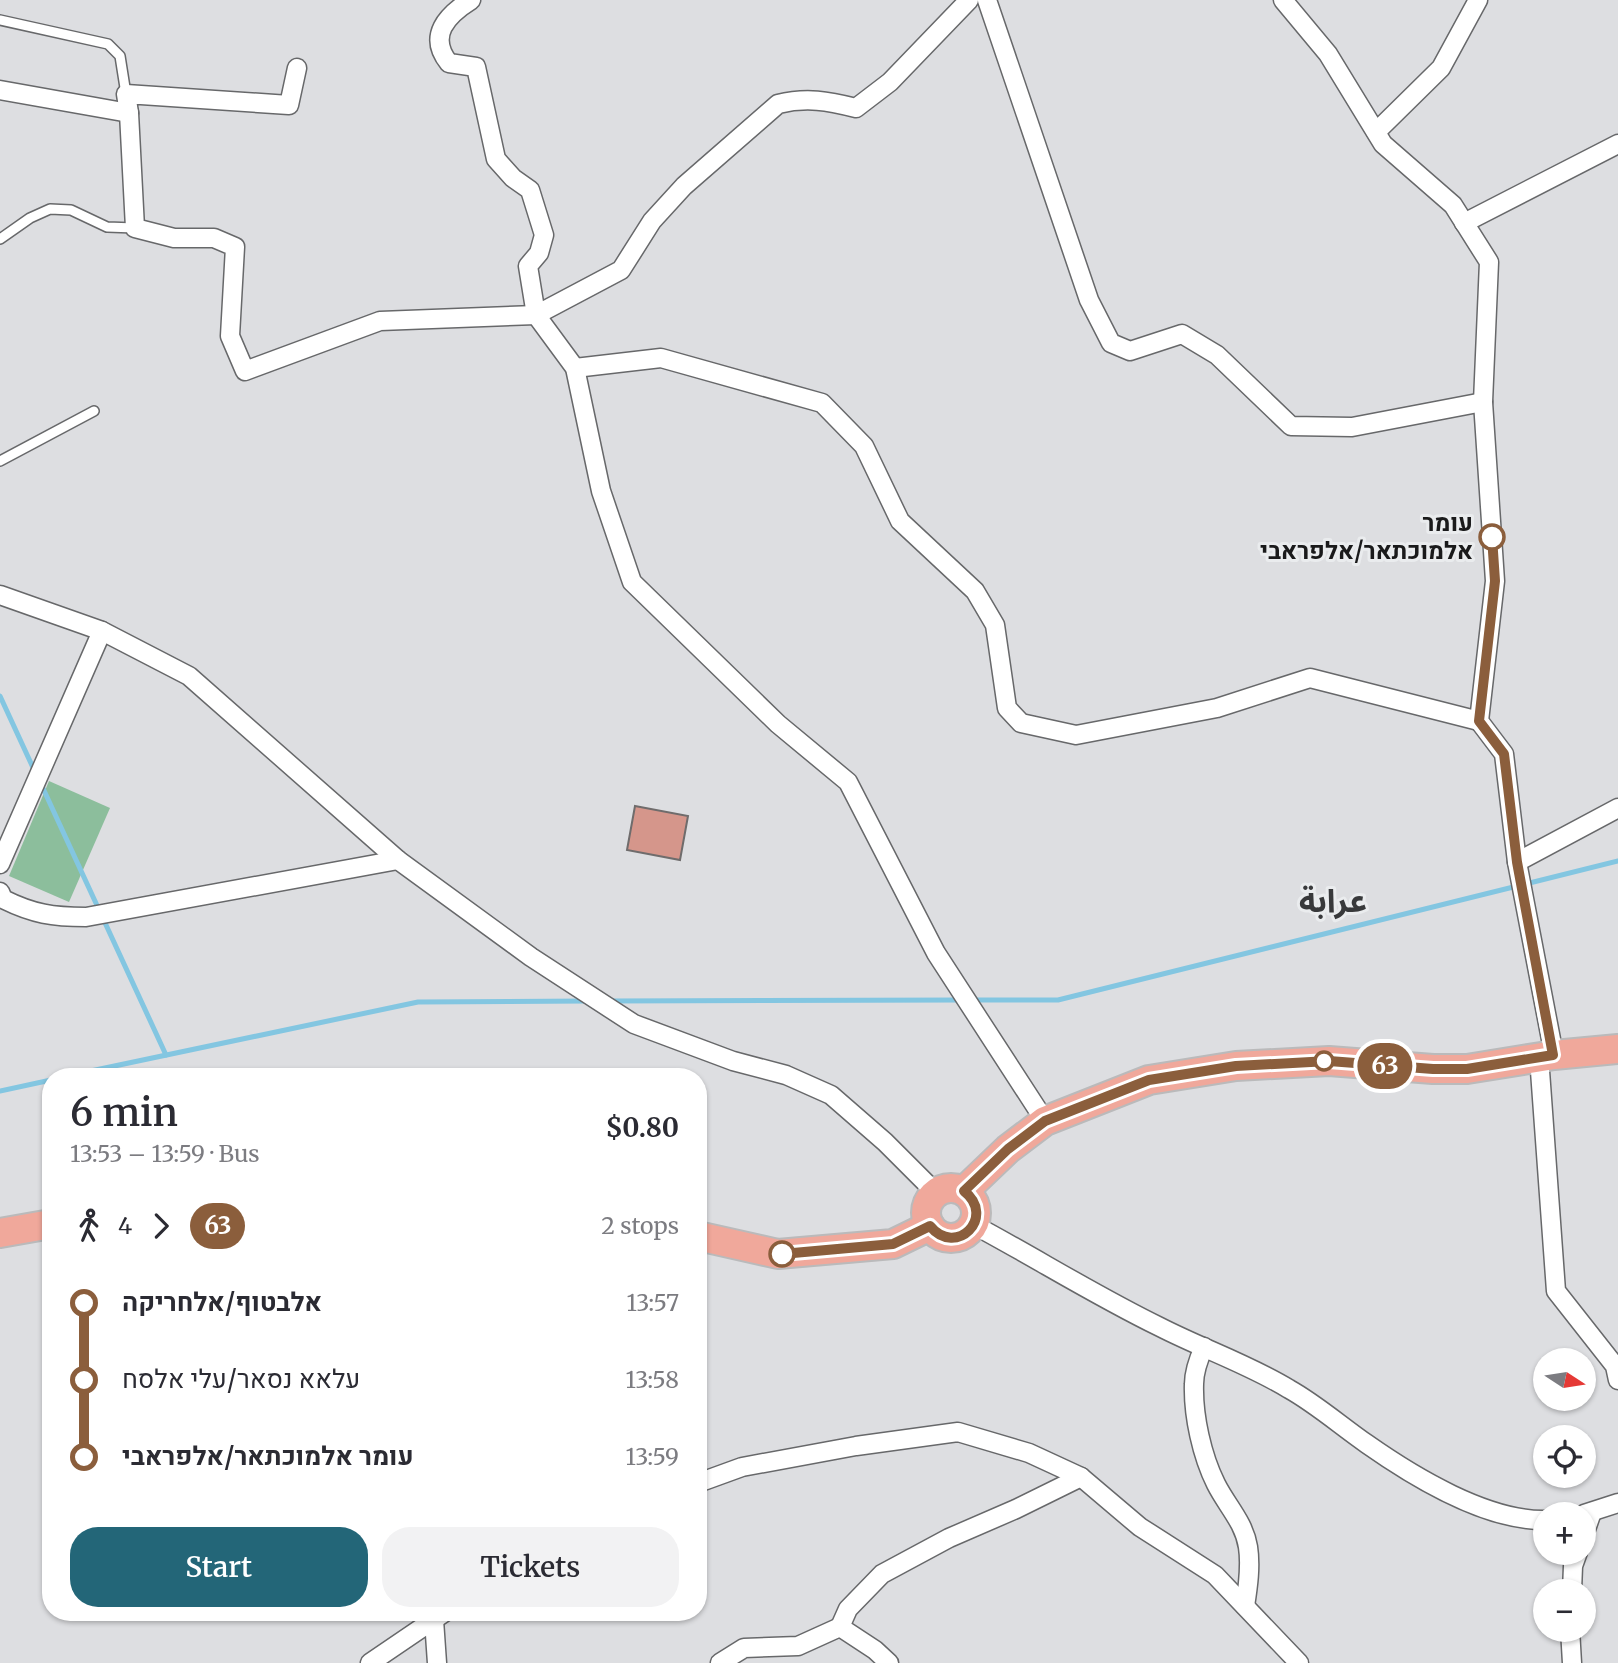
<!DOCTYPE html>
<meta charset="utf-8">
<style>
:root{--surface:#fff;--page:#f2f2f3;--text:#2b2b33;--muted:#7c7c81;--accent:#236678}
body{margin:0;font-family:Merriweather,"Noto Sans Arabic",Heebo,serif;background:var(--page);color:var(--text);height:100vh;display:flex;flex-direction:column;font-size:26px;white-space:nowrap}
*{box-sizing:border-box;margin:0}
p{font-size:23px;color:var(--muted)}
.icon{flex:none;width:38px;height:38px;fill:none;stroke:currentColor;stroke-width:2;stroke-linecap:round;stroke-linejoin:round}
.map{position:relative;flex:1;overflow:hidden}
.panel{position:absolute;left:42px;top:1068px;width:665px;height:553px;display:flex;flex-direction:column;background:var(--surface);border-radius:28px;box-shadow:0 2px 5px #0004}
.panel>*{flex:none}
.badge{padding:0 14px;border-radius:23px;font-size:24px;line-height:46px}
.needle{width:46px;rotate:102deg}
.tools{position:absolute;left:1533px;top:1348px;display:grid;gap:14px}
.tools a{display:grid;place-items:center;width:63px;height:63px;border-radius:50%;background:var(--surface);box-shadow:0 2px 5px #0004;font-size:35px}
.map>.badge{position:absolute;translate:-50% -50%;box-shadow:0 0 0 4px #fff}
.legs{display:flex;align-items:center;gap:10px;height:77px;padding:0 28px;font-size:23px}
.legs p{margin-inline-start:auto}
.head{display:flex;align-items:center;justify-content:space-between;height:119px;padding:0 28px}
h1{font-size:38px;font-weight:600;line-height:52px}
.action{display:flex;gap:14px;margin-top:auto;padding:14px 28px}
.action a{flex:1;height:80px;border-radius:28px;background:var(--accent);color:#fff;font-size:28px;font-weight:600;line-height:80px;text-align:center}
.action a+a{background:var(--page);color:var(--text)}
ul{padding:0 28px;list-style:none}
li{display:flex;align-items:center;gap:24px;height:77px;font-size:26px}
li i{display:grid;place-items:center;width:10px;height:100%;margin:0 9px;background:currentColor}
li i::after{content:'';width:18px;height:18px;margin:-9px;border:5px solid;border-radius:50%;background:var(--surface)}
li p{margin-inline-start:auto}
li:first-child i{background:linear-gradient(#0000 50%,currentColor 0)}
li:last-child i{background:linear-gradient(currentColor 50%,#0000 0)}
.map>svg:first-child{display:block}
</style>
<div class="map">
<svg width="1618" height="1663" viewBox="0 0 1618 1663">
<rect width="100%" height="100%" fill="#dddee1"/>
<path fill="#8cbe9c" d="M49,781L110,808L69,902L9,876Z"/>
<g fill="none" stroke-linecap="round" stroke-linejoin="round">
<g stroke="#83c6e1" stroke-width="5">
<path d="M0,696L35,772"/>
<path d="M41,784L166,1055"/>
<path d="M973,1000H1058L1618,861"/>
<path d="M609,1001L963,1000"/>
<path d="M67,1076L418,1002L589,1001"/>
<path d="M0,1091L51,1080"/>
</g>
</g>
<path fill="#d5968b" stroke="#6f6c6c" stroke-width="2" d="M635,806L688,816L680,860L627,850Z"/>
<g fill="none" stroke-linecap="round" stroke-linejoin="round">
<defs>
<g id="service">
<path d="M0,20L108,44L120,56L126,94"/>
<path d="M0,239L30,218L50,209L71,210L107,227L135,228"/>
<path d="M0,461L94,411"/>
</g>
<g id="minor">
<path d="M471,0C447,15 427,36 449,63L476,67L496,159L513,178L530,190L544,235L539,253L528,266L536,315L575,368L601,491L632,582L778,724L848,782L936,953L1045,1121"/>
<path d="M987,0L1089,300L1111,343L1130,351L1182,334L1217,355L1291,426L1352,427L1483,402"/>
<path d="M1283,0L1328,54L1383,144L1453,205L1489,262L1483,402L1495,581L1479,721L1504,754L1517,862L1554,1055"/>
<path d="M297,68L289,105L126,94L129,113L135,228L174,238H214L235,247L230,336L245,371L380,321L536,315L621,270L652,221L684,186L778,104C807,97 828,101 856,108L890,82L969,0"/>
<path d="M0,90L129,113"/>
<path d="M1376,132L1441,68L1478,0"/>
<path d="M1464,223L1618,144"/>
<path d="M575,368L661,358L822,403L864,446L900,521L975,591L995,625L1007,708L1021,723L1076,735L1217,708L1310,678L1479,721"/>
<path d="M0,595L102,631L189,676L398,860L531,957L634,1024L733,1061L786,1075L831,1095L885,1142L936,1193"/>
<path d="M1517,862L1618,808"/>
<path d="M0,864L102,631"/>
<path d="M0,892L3,899C33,914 53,917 86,917L398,860"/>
<path d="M1539,1057L1556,1291L1615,1366L1618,1380"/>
<path d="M974,1225C1036,1258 1096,1296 1160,1327C1203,1349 1248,1364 1289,1389C1316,1404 1341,1426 1367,1444C1414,1477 1487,1521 1545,1520"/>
<path d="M1204,1347C1199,1358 1194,1371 1194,1384C1193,1416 1202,1456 1216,1484C1227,1506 1244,1522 1248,1547C1251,1566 1248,1587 1245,1606"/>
<path d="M698,1483L742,1467L856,1446L958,1432L1029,1453L1081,1477L1140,1527L1215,1575L1299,1663"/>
<path d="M1584,1514L1618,1503"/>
<path d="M1584,1535L1592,1512"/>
<path d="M1572,1591L1573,1566L1578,1552"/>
<path d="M434,1620L437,1663"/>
<path d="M1570,1629L1572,1663"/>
<path d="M370,1663L445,1612"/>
<path d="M720,1663L744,1648L798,1646L840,1627"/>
<path d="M889,1663L875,1650L840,1627L848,1609L882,1574L949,1538L1016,1509L1081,1477"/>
</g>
<g id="primary">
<circle cx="951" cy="1213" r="25"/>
<path d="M964,1191L1008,1149L1045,1121L1149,1080L1236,1066L1329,1061L1433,1069H1467L1554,1055L1618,1049"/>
<path d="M0,1233L51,1224"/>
<path d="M698,1236L778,1254L893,1244L930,1226"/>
</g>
</defs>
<use href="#service" stroke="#67686a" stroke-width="12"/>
<use href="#minor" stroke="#67686a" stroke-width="21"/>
<use href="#primary" stroke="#bababb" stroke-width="32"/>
<use href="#service" stroke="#fff" stroke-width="9"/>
<use href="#minor" stroke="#fff" stroke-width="18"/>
<use href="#primary" stroke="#f0a89b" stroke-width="28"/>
</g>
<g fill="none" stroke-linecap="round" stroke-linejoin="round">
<defs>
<path id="line-1" d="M782,1254L893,1244L930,1226C956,1258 997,1217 964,1191L1008,1149L1045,1121L1149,1080L1236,1066L1329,1061L1433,1069H1467L1553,1055L1517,862L1504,754L1479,721L1495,581L1492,537"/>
</defs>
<use href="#line-1" stroke="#fff" stroke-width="16"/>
<use href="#line-1" stroke="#8b5e3c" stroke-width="10"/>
</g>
<g fill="#fff" stroke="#8b5e3c" stroke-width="3.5">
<circle cx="1492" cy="537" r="12"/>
<circle cx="1324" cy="1061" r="9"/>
<circle cx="782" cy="1254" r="12"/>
</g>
<g text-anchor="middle" stroke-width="6" stroke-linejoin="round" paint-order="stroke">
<g font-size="24" font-weight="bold" fill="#1a1a1b" stroke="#eaecee" text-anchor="end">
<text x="1473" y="531">עומר<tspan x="1473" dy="28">אלמוכתאר/אלפראבי</tspan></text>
</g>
<g font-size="32" font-weight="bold" fill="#38393b" stroke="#eaecee">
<text x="1333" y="912">عرابة</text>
</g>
</g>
</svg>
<div class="tools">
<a><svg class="needle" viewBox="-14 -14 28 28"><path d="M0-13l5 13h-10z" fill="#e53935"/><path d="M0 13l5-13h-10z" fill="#7c7c81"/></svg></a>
<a><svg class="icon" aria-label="locate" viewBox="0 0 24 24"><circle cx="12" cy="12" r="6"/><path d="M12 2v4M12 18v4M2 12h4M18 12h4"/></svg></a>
<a>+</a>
<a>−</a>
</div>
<b class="badge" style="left:1385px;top:1066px;background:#8b5e3c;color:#fff">63</b>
<section class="panel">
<div class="head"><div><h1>6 min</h1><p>13:53 – 13:59 · Bus</p></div><b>$0.80</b></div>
<div class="legs"><svg class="icon" aria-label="walk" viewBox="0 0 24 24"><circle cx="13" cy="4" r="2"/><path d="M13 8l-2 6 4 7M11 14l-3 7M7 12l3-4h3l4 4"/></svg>4<svg class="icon" aria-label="forward" viewBox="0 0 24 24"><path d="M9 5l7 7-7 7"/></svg><b class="badge" style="background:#8b5e3c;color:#fff">63</b><p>2 stops</p></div>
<ul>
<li><i style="color:#8b5e3c"></i><b>אלבטוף/אלחריקה</b><p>13:57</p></li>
<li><i style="color:#8b5e3c"></i><span>עלאא נסאר/עלי אלסח</span><p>13:58</p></li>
<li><i style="color:#8b5e3c"></i><b>עומר אלמוכתאר/אלפראבי</b><p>13:59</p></li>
</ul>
<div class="action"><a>Start</a><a>Tickets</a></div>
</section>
</div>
